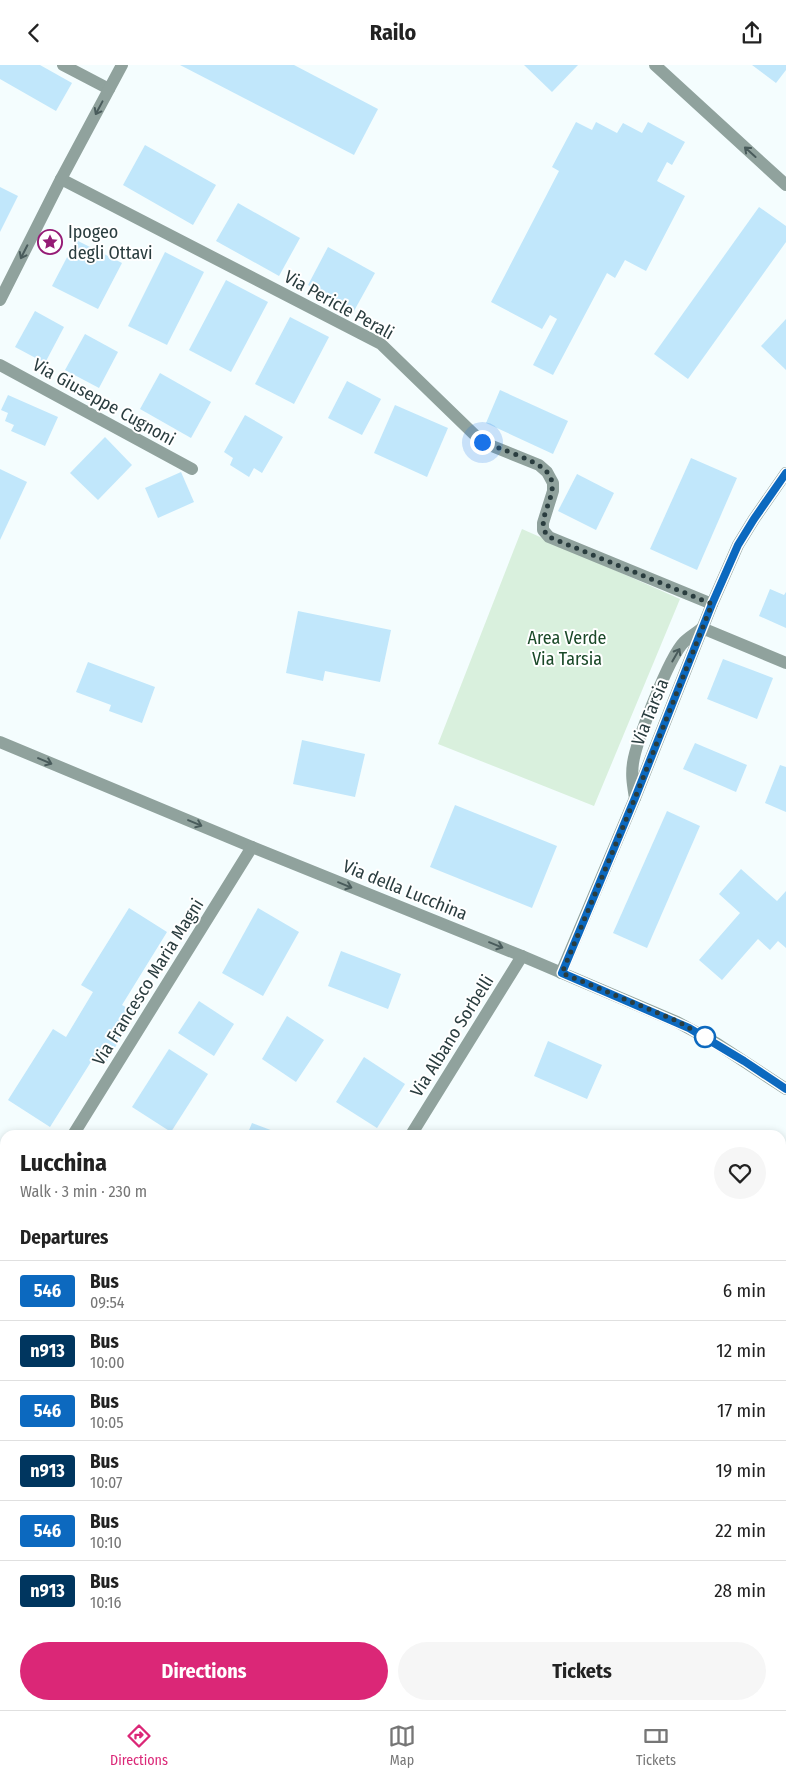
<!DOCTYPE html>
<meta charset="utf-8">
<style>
:root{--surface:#fff;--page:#f6f6f6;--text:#222;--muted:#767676;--line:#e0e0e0;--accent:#db2777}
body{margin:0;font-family:"Fira Sans Condensed",sans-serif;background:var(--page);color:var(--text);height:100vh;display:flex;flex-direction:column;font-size:19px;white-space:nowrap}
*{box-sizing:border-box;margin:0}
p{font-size:16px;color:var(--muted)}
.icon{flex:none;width:28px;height:28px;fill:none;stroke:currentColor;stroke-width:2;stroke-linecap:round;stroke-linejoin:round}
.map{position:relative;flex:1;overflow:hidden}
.side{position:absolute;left:0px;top:1065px;width:786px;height:580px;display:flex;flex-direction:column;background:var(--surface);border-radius:15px 15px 0 0;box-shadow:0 2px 8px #0003}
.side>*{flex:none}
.badge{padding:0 10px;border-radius:4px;font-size:18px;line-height:32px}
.you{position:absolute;width:25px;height:25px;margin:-12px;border:4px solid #fff;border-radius:50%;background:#1a73e8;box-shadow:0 0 0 8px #1a73e833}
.map>.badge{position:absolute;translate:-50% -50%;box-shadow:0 0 0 2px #fff}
h2{padding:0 20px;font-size:19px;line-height:45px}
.round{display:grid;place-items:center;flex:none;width:52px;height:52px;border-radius:26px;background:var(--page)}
.head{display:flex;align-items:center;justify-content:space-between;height:85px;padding:0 20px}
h1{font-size:24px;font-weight:700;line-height:38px}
.cta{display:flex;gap:10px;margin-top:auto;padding:10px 20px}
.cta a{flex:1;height:58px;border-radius:30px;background:var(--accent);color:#fff;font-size:20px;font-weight:700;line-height:58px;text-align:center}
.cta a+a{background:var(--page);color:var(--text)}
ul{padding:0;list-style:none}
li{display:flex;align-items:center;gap:15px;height:60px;padding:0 20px;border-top:1px solid var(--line)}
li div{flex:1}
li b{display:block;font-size:19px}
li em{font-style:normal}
li .badge{min-width:55px;font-weight:700;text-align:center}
header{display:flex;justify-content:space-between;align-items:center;height:65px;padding:0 20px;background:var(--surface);font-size:22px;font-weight:700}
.dock{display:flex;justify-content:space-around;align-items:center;height:70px;border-top:1px solid var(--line);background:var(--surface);font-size:14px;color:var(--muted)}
.dock a{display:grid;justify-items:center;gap:2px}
.dock .current{color:var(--accent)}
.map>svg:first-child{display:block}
</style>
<header><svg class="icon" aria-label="back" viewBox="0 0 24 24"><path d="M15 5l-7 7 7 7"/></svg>Railo<svg class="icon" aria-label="share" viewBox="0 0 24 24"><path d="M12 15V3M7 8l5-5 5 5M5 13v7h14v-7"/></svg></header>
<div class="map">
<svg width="786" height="1645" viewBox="0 0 786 1645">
<rect width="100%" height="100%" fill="#f4fdfe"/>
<path fill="#d9f0dd" d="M522,464L680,534L594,741L438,679Z"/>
<g fill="#c1e7fb">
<path d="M0,0H40L72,18L56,46L0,14Z"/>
<path d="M180,0H294L378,44L354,90Z"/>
<path d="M524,0H578L552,27Z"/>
<path d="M752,0H786V5L776,18Z"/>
<path d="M576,57L592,65L596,57L617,68L623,58L642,68L648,57L685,77L672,100L667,97L657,116L685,131L646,206L625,195L615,213L607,208L553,310L533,300L557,254L550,250L542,264L491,237L559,106L552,102Z"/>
<path d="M145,80L216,120L193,160L123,120Z"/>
<path d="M0,122L18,131L0,167Z"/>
<path d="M238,138L300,173L279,211L216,176Z"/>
<path d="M759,142L786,161V177L688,314L654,289Z"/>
<path d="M76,175L122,198L98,244L52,221Z"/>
<path d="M328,182L375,208L354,246L308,220Z"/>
<path d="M165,187L204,207L167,280L128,261Z"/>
<path d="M226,215L268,237L231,307L189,285Z"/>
<path d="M35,246L64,262L45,298L15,282Z"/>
<path d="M290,252L329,272L294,339L255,319Z"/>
<path d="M786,254V305L761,281Z"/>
<path d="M85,269L118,287L99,323L65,305Z"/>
<path d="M160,308L211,337L191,373L140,344Z"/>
<path d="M347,316L381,334L362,370L328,353Z"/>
<path d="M500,325L568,356L553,389L486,358Z"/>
<path d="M8,330L58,352L45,381L11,366L14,360L5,356L8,348L1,345Z"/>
<path d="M395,340L448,363L427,412L374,388Z"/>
<path d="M245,350L283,372L262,408L254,403L249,412L230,400L233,393L224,387Z"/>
<path d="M105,372L132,400L98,435L70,408Z"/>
<path d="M691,393L737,413L697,505L650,484Z"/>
<path d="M0,404L27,417L0,475Z"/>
<path d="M181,407L194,437L158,453L145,423Z"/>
<path d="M577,409L614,428L596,465L558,446Z"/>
<path d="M770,524L784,530L786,527V563L759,551Z"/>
<path d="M298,546L391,565L380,617L325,606L323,616L286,608Z"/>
<path d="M723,594L773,613L757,654L707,634Z"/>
<path d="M88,597L155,622L142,658L109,646L111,640L76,627Z"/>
<path d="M302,675L365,689L355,732L293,719Z"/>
<path d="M695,678L747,700L736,727L683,704Z"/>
<path d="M780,700L786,702V747L765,738Z"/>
<path d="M455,740L557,781L532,843L430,802Z"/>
<path d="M667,746L700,761L647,883L613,868Z"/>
<path d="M741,804L777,836L786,826V883L778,876L770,885L758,874L722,915L699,895L740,848L719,829Z"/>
<path d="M129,843L167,867L122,940L136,948L105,999L94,992L50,1062L8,1035L53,964L66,972L93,927L81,920Z"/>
<path d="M258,843L299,867L263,931L222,908Z"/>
<path d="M341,886L401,909L388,944L328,921Z"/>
<path d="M199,936L234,959L214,991L178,968Z"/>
<path d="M287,951L324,975L296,1017L262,994Z"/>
<path d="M548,976L602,1000L587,1034L534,1011Z"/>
<path d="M169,984L208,1009L171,1067L132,1042Z"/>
<path d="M364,992L405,1019L377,1063L336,1037Z"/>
<path d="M252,1058L284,1070H247Z"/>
<path d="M0,1105L5,1108V1120L0,1128Z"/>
<path d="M5,1261V1326L0,1323V1268Z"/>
<path d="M781,1294L786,1298V1335L781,1342Z"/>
<path d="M0,1442L5,1444V1486L0,1483Z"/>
<path d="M5,1536V1611L0,1623V1547Z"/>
<path d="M781,1635L786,1638V1645H768L771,1640H781Z"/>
<path d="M128,1640H149L147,1645H140Z"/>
<path d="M176,1640H231L229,1645H174Z"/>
<path d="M353,1640H435L433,1645H365Z"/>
<path d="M580,1640H604L601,1645H588Z"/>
</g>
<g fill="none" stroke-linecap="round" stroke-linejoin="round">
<g stroke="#90a29d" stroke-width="12">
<path d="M63,0L109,24"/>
<path d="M655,0L786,120"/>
<path d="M61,114L381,279L482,377L539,400L547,407L553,418V426L543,458V465L549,472L712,539"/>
<path d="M0,235L61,114L122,0"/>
<path d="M0,300L192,404"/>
<path d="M702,563L786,598"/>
<path d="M0,677L252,782L522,891L677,957L716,978L786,1024"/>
<path d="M635,733C633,720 631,711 633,698C636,677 669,592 684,577C689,572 696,568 702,563"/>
<path d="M561,908L635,733L712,539L738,480L754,454L786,408"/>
<path d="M73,1070L252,782"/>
<path d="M411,1070L522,891"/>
<path d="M0,1187L5,1179"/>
<path d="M781,1551L786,1543"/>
<path d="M723,1645L726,1640"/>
</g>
</g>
<defs><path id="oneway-shaft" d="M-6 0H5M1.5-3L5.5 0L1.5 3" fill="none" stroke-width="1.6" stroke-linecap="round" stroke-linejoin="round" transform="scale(1.25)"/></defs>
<g stroke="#495b5b">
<use href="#oneway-shaft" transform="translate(99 43) rotate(118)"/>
<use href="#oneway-shaft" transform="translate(750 87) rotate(-138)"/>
<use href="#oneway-shaft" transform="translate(24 187) rotate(117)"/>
<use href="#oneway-shaft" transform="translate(676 590) rotate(-60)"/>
<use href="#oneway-shaft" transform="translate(45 696) rotate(23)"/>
<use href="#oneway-shaft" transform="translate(195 758) rotate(23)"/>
<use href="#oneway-shaft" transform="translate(345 820) rotate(22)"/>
<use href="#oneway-shaft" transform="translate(496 880) rotate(22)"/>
</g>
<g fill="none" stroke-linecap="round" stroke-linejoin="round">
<defs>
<path id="line" d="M786,408L754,454L738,480L712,539L635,733L562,908L689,963L744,996L786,1024"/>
</defs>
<use href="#line" stroke="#fff" stroke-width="11"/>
<use href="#line" stroke="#0c69bf" stroke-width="8"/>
<path stroke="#2a3d3f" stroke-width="5" stroke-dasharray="0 9" d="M482,377C498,383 536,395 546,406C566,427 530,454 549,472L712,539L635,733L562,908L677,956L705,972"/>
</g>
<defs>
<symbol id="sight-ring" viewBox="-11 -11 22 22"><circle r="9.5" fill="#fff" stroke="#951a75" stroke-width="1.5"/><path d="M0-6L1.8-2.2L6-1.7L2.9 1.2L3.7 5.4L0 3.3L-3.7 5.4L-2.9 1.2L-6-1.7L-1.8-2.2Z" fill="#951a75"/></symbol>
</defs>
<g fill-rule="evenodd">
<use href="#sight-ring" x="36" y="163" width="28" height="28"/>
</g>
<circle fill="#fff" stroke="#0c69bf" stroke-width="2.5" cx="705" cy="972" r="10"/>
<g text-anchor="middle" stroke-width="4" stroke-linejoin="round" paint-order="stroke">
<g font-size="18" fill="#2a3d3f" stroke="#fff" text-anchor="start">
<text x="68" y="173">Ipogeo<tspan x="68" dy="21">degli Ottavi</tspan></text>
</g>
<g font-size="18" fill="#2a3d3f" stroke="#fff">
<text transform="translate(339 240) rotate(29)" y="6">Via Pericle Perali</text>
<text transform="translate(104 337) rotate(29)" y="6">Via Giuseppe Cugnoni</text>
<text transform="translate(650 647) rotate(-68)" y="6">Via Tarsia</text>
<text transform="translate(405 825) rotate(22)" y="6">Via della Lucchina</text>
<text transform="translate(148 917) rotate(-58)" y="6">Via Francesco Maria Magni</text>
<text transform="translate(452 971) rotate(-58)" y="6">Via Albano Sorbelli</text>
</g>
<g font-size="18" fill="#1a4928" stroke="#fff">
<text x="567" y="579">Area Verde<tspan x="567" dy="21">Via Tarsia</tspan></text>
</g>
</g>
</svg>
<div class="you" style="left:482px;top:377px"></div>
<section class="side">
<div class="head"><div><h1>Lucchina</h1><p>Walk · 3 min · 230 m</p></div><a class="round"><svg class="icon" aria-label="heart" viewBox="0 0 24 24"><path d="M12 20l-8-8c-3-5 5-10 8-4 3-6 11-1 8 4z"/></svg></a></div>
<h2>Departures</h2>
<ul>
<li><span class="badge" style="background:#0c69bf;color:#fff">546</span><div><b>Bus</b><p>09:54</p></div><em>6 min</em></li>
<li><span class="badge" style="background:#00365f;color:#fff">n913</span><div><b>Bus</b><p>10:00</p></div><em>12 min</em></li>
<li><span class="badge" style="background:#0c69bf;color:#fff">546</span><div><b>Bus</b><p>10:05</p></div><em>17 min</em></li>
<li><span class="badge" style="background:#00365f;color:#fff">n913</span><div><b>Bus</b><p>10:07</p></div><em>19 min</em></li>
<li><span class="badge" style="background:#0c69bf;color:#fff">546</span><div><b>Bus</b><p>10:10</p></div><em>22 min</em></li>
<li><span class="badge" style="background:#00365f;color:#fff">n913</span><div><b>Bus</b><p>10:16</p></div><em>28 min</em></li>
</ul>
<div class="cta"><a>Directions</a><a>Tickets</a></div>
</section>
</div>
<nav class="dock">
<a class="current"><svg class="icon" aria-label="directions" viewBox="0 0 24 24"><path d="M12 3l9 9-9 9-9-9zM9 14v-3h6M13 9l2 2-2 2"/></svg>Directions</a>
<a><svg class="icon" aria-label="map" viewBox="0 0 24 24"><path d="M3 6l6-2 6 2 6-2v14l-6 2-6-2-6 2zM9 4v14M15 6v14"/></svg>Map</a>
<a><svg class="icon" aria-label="tickets" viewBox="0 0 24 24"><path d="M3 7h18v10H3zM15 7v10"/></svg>Tickets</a>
</nav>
